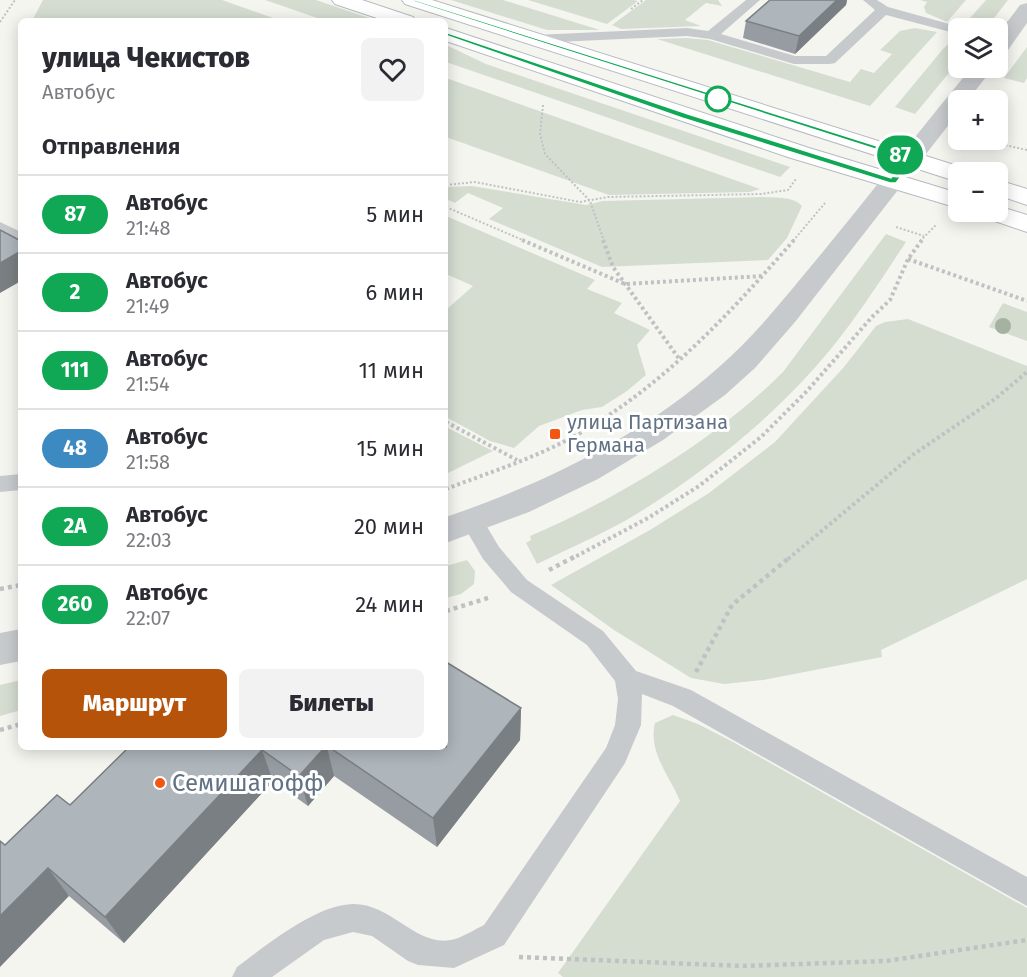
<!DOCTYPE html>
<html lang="ru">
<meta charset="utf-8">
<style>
:root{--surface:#fff;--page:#f2f2f3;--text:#2b2b33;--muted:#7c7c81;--line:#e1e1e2;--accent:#b45309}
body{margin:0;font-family:"Fira Sans",sans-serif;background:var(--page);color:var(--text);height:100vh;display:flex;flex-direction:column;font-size:22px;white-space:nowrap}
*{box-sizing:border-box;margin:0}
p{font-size:20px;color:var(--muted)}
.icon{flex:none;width:33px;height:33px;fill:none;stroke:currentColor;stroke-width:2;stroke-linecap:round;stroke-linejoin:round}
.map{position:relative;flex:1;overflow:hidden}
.drawer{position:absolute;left:18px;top:18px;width:430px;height:732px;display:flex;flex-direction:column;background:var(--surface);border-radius:9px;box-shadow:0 3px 15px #0003}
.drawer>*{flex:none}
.badge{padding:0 12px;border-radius:20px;font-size:21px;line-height:39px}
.tools{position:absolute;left:948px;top:18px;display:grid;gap:12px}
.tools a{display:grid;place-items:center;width:60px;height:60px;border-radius:9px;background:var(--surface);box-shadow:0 3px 15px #0003;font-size:30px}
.map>.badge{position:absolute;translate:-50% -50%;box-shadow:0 0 0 3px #fff}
h2{padding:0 24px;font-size:22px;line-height:54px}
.round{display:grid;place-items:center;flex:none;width:63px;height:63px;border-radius:9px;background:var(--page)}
.head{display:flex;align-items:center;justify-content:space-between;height:102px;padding:0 24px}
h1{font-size:28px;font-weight:800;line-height:45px}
.button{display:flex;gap:12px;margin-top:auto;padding:12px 24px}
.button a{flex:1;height:69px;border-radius:9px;background:var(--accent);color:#fff;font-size:24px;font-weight:800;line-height:69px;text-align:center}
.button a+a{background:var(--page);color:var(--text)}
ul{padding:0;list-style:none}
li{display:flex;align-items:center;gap:18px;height:78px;padding:0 24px;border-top:2px solid var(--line)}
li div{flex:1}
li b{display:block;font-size:22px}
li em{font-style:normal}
li .badge{min-width:66px;font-weight:700;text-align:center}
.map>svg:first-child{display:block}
</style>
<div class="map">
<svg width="1027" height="977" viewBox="0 0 1027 977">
<rect width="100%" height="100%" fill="#f5f5f0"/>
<g fill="#d5ddd1">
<path d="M43,0H222L282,21H32Z"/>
<path d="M265,0H316L378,21H326Z"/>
<path d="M451,0H503L600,30H547Z"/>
<path d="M528,0H633L638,1L607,24Z"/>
<path d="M646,0H718L722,6L706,3L685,20L701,26L621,29L612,25Z"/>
<path d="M920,0H966L947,22L926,13L924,7L927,2Z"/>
<path d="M986,0H1008L988,26H963Z"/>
<path d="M915,28L937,32L870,106L657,39L687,38L708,40L850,82L861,69L874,73L892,54L880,50L900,31Z"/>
<path d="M956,37L958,38V62L915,114L895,107L943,49Z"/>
<path d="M446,45L486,64L790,167L780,177L446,62Z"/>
<path d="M1027,47V78L1024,83L1004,78Z"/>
<path d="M446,78L760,189L750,192L609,195L446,137Z"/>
<path d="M472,186L586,205L603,201L763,197C776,198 793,196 802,206L787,238L768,260L602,267L489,219L503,208L468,193L455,203L446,199V187Z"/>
<path d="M446,216L595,280L587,289L622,303L614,313L650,330L637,345L646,375L627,391L602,407L582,410L539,426L514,448L490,441L446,417V310L473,286L446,274Z"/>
<path d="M886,234L906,242C882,278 858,316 830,350C777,414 713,466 643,510C610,531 572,547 537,564L526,543L531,540L530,536C619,498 715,440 783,372Z"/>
<path d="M1003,303L1027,312V341L989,327Z"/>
<path d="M908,319L1027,366V579L881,650L882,657L763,680L724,684L691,678L614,630L551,585L650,530L709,493L775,442L844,367L876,326L885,322Z"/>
<path d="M446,427L493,451L446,474Z"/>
<path d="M467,560L475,571L474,584L461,594L446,598V566Z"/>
<path d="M21,680V710L0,716V685Z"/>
<path d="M673,715L698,724L733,742L1027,908V977H563L558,973L680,801C669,775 648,752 655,723Z"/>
</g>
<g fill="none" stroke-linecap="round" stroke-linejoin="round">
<defs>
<g id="secondary">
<path d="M332,0H362L413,17L416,21H386L335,4Z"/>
<path d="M402,0H432L967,169L969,172H958V181L949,179L405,4Z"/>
<path d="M446,28L809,148L958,193V208L791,158L446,41Z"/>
<path d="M998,180L1027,189V205L998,195Z"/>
<path d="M998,206L1027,215V232L983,217L979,212H998Z"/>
</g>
</defs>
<use href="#secondary" stroke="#b6bbc0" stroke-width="2"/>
<g stroke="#c0c1c3" stroke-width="2" stroke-dasharray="2 2" stroke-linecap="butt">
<path d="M631,9L643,0"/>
<path d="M0,22L15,0"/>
<path d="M543,105L540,134L545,154L590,201L604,241"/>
<path d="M982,140L1027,150"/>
<path d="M446,185L475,182L580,202L608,197L761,194L788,190L796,179"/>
<path d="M446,207L525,241"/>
<path d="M896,227L924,236"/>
<path d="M793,241L825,203"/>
<path d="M920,241L937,224"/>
</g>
<g stroke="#c0c1c3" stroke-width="4" stroke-dasharray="3 3" stroke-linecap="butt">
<path d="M522,240L625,284L763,276"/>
<path d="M603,240L613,267L680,360"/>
<path d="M908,259L1027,301"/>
<path d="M446,422L517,460"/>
<path d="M446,489C493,471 542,456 585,430C667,382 732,311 794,240"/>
<path d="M571,559L648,518L699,486L761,437L807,391L872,317L890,300L908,259L922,240"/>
<path d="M788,559L914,454L995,399L1027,372"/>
</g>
<g stroke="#c0c1c3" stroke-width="4.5" stroke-dasharray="4 4" stroke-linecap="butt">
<path d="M549,570L574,557"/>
<path d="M0,589L21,585"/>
<path d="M446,611L488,598"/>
<path d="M696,672L732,605L790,557"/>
<path d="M0,730L21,724"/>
<path d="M519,957L743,966L886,961L1027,940"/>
</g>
<g fill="#c7cacd" fill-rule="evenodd">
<path d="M746,0H760L721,34L795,56H826L875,10L863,0H877L888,7L964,28H958V34L886,15L835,63L830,64H794L710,39L687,36L535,43L528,39L535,35L687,28L708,31Z"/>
<path d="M0,222L21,232V244L0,234Z"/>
<path d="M21,474V490L0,492V476Z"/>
<path d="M472,513L480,515L499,547L527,580L603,631L636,671L691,690L1027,877V906L673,706L642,694L641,725L625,763L504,945L454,968L418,965L408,961L372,936L353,932L324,940L272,977H232L237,967C267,945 315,905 353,904C392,903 418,950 455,939C465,936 475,929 484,925L606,748L615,725L618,699L615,681L587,645L511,592L483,559L461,521L464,515Z"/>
</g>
<g fill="#c7cacd" fill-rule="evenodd">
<path d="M1027,3V23L1006,53L998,54V34L1020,5Z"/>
<path d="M971,68H993L968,100H958V113L795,322L755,368L725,395L663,440L598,479L529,512L446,543V517C543,484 642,436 719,367C756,335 786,296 817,259C869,196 919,131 971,68Z"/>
<path d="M21,629V661L0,665V633Z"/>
</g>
<use href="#secondary" fill="#fff" fill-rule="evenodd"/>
</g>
<circle fill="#a5b2a1" cx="1003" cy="326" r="8"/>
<g fill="#969ca1">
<path d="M770,0H847L846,5L795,54L743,38L746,21Z"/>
<path d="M521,708L520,740L437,847L334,776L308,806L273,781L124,943L69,896L5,845L70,805L129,747H446Z"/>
</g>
<g fill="#7a7f83">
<path d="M837,0H847L846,5L795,54L799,36Z"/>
<path d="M21,251V281L0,293V263Z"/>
<path d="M521,708L520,740L437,847L433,818Z"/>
<path d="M325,747H327L334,776L308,806L299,776Z"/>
<path d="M262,750L273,781L124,943L105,917Z"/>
<path d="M48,868L69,896L0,967V916Z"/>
</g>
<g fill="#aeb5bb" stroke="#7a7f83" stroke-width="1.5">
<path d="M770,0H837L799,36L746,21Z"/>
<path d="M0,230L21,241V251L0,263Z"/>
<path d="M446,662L521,708L433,818L329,747H446Z"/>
<path d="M129,747H325L299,776L262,750L105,917L48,868L0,916V841L5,845L57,795L70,805Z"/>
</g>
<path fill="#10a855" stroke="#fff" stroke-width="1.5" d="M409,0H415L915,158L896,183H890L682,118L442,34L448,33L688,114L891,178L906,159Z"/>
<circle fill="#fff" stroke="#10a855" stroke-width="3" cx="718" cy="99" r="12"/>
<g fill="#f35513" stroke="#fff" stroke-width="2">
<rect x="549" y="428" width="12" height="12" rx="3"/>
<circle cx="160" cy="783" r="6"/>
</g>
<g text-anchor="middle" stroke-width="6" stroke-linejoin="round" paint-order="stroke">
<g font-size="20" fill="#617284" stroke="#fff" text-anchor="start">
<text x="567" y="429">улица Партизана<tspan x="567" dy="23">Германа</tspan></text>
</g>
<g font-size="24" fill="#617284" stroke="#fff" text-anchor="start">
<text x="172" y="791">Семишагофф</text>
</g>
</g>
</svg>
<div class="tools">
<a><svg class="icon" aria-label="layers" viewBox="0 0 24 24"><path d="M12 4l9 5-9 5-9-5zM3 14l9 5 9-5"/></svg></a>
<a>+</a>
<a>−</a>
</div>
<b class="badge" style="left:900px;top:155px;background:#10a855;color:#fff">87</b>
<section class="drawer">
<div class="head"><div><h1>улица Чекистов</h1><p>Автобус</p></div><a class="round"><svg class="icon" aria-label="heart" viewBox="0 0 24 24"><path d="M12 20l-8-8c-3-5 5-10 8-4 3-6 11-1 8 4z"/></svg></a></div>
<h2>Отправления</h2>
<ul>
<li><span class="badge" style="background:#10a855;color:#fff">87</span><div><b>Автобус</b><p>21:48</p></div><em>5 мин</em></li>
<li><span class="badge" style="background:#10a855;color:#fff">2</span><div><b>Автобус</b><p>21:49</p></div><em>6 мин</em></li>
<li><span class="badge" style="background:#10a855;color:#fff">111</span><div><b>Автобус</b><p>21:54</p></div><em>11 мин</em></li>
<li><span class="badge" style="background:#3d8ac2;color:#fff">48</span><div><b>Автобус</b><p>21:58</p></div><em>15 мин</em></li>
<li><span class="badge" style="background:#10a855;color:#fff">2А</span><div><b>Автобус</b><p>22:03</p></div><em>20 мин</em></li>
<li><span class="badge" style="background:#10a855;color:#fff">260</span><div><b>Автобус</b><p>22:07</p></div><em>24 мин</em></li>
</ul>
<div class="button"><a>Маршрут</a><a>Билеты</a></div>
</section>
</div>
